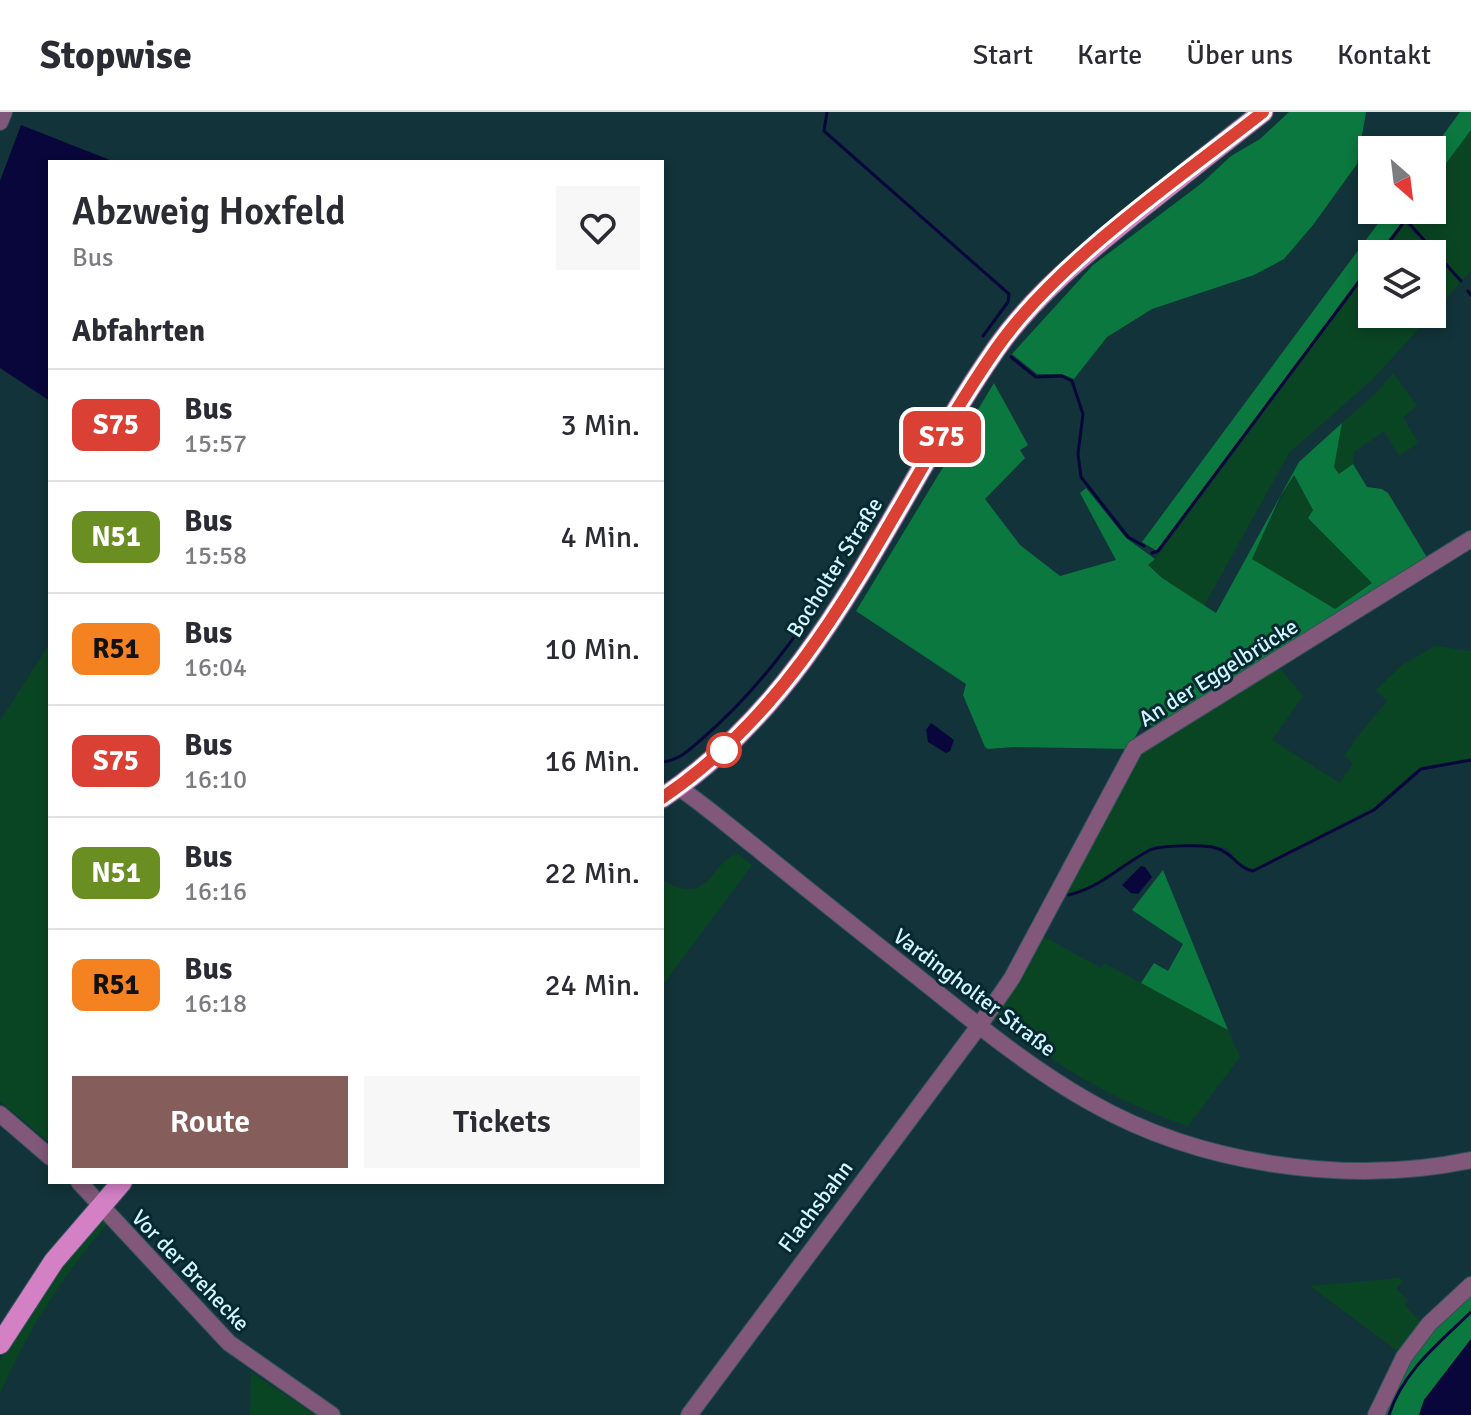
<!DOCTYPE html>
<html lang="de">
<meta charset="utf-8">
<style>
:root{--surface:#fff;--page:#f7f7f7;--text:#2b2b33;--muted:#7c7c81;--line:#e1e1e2;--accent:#855e5b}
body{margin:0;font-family:Signika,sans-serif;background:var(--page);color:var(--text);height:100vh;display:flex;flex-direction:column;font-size:30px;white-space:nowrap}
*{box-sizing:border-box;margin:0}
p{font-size:26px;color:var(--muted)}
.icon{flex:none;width:44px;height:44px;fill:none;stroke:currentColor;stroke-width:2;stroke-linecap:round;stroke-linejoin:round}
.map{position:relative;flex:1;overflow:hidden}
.side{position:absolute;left:48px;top:48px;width:616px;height:1024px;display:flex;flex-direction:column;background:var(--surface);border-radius:0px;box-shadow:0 4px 12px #0003}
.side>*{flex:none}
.badge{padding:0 16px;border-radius:12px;font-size:28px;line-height:52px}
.needle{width:52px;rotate:152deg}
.tools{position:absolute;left:1358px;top:24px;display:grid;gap:16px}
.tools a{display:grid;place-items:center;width:88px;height:88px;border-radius:0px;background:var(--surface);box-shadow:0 4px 12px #0003;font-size:40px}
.map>.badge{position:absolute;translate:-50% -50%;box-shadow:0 0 0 4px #fff}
h2{padding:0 24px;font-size:30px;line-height:72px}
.round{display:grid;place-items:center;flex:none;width:84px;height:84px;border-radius:0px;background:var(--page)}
.head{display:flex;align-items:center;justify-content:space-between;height:136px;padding:0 24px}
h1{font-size:38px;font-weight:600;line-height:60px}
.action{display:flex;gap:16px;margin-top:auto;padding:16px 24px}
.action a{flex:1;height:92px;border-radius:0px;background:var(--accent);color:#fff;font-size:32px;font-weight:600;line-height:92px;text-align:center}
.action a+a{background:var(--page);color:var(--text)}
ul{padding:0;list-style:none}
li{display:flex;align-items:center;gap:24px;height:112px;padding:0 24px;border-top:2px solid var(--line)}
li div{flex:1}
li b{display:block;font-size:30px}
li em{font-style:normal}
li .badge{min-width:88px;font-weight:700;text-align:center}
header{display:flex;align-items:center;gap:48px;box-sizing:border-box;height:112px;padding:0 40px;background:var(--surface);border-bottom:2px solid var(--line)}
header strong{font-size:38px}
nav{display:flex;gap:44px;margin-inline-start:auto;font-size:28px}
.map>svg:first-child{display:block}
</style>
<header>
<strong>Stopwise</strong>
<nav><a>Start</a><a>Karte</a><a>Über uns</a><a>Kontakt</a></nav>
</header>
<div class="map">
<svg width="1471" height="1303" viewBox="0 0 1471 1303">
<rect width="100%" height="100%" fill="#113339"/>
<g fill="#0a4523">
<path d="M1471,18V159L1461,169L1406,106L1411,98H1432V70Z"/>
<path d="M1405,111L1461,170L1374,266L1289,341L1204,494L1162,466L1148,453L1155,447L1372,155V202H1432V142H1382Z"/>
<path d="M1393,261L1417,294L1403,305L1418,331L1399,344L1384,319L1354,340L1353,352L1339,362L1334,355L1342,311L1378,279Z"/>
<path d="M1293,362L1313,398L1308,407L1372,471L1335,497L1251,447Z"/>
<path d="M50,531V1031L0,989V609Z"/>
<path d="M1435,534L1471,539V646L1420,655L1373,696L1254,757L1244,756L1227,736L1208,733L1153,734L1091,775L1063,783L1139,643L1279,555L1303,584L1272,628L1340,671L1353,651L1344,644L1357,625L1387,589L1376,578L1402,553Z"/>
<path d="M738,742L752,753L662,874V768C712,797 711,747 738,742Z"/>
<path d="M1041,823L1101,856L1104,851L1228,918L1240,945L1188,1014C1116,991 1056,952 995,908L994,903Z"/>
<path d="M100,1109L108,1111C63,1163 27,1219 0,1282V1249L14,1222L45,1172Z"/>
<path d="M1399,1166L1403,1170L1396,1176L1408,1189L1404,1192L1423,1213L1400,1241L1310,1174Z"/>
<path d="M251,1260L316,1303H250Z"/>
</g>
<g fill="#0b783f" fill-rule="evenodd">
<path d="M1289,0H1366L1357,52L1313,113L1284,147L1254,163L1152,197L1107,225L1074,267L1062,262H1037L1012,242L1093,153L1202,71L1231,44L1260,27Z"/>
<path d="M1460,0H1471V18L1432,70V38Z"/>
<path d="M1388,98H1411L1378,142H1372V151L1157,439L1142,430Z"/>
<path d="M994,271L1028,333L1020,338L1025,346L985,387L1020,433L1060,464L1116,448L1080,381L1086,376L1126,426L1155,447L1148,453L1162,466L1216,501L1299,350L1342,311L1334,355L1339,362L1353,352L1367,375L1382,377L1388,381L1428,447L1158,616L1143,610L1129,637L1014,635L988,637L985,635L963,583L966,572L856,499ZM1294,363L1313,398L1308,406L1372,471L1335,497L1252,447L1280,385Z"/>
<path d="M1163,758L1228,918L1141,871L1154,851L1168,859L1183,832L1132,798Z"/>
<path d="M1471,1181V1227L1424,1288L1419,1303H1381L1392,1278L1433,1214Z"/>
</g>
<g fill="#08063a">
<path d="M21,13L115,50H50V289L0,256V69Z"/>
<path d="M931,611L954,628L950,639L946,641L928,630L926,618Z"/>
<path d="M1141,754L1145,755L1152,765L1138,782L1131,781L1122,773Z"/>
<path d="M1471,1227V1303H1419L1424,1288Z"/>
</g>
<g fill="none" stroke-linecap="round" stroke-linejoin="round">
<g stroke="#08063a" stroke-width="3">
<path d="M827,0L824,19L1009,182L1008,190L983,224"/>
<path d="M1380,142L1404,110H1408L1461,169"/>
<path d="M1468,179L1471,183"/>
<path d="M1011,245L1036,265L1062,264L1072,269L1083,302L1078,342L1081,365L1128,425L1144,434"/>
<path d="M1152,441L1158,439L1372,152"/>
<path d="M662,650C680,648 690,637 703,626C756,580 796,526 833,468"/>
<path d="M1069,783C1105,773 1119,754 1150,738C1161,733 1200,733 1212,735C1233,739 1235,755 1253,759L1374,698L1421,657L1471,648"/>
<path d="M1389,1303C1403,1259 1439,1231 1471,1200"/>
</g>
<defs>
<g id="minor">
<path d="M0,10L4,0"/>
<path d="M678,675C706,694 732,717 759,738C815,784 872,829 929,874C981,916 1032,957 1090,990C1200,1053 1348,1074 1471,1048"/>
<path d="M0,1002L50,1045"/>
<path d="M79,1070L229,1231L332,1303"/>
<path d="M689,1303L979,914L1012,866L1135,636L1471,427"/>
<path d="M1376,1303L1404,1245L1429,1212L1471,1173"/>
</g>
<g id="major">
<path d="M662,686C825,577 888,392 996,237C1035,181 1091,137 1144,94C1183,63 1223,31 1263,0"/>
<path d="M0,1232L54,1149L122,1070"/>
</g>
</defs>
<use href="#minor" stroke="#305259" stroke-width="18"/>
<use href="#major" stroke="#305259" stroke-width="22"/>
<use href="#minor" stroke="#815879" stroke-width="16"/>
<use href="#major" stroke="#d380c5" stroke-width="20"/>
</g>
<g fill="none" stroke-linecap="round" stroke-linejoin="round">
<defs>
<path id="line" d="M662,686C826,575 887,394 996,237C1058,148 1177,68 1263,0"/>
</defs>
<use href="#line" stroke="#fff" stroke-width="18"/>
<use href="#line" stroke="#da4033" stroke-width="12"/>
</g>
<circle fill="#fff" stroke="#da4033" stroke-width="4" cx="724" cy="638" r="16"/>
<g text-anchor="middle" stroke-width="6" stroke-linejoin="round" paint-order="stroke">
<g font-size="22" fill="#d1f6ff" stroke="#06292f">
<text transform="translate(834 455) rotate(-58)" y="8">Bocholter Straße</text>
<text transform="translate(1218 560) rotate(-32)" y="8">An der Eggelbrücke</text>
<text transform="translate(975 880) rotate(37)" y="8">Vardingholter Straße</text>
<text transform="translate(815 1094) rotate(-53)" y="8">Flachsbahn</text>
<text transform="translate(191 1158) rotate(46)" y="8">Vor der Brehecke</text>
</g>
</g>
</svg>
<div class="tools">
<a><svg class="needle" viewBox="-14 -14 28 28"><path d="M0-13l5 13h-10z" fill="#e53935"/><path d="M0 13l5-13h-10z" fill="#7c7c81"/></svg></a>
<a><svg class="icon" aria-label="layers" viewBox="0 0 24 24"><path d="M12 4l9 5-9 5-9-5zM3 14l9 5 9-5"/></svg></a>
</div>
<b class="badge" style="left:942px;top:325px;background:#da4033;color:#fff">S75</b>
<section class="side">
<div class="head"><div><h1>Abzweig Hoxfeld</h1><p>Bus</p></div><a class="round"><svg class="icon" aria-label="heart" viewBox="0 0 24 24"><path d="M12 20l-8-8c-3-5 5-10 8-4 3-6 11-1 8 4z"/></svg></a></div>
<h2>Abfahrten</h2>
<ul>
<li><span class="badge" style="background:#da4033;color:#fff">S75</span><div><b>Bus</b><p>15:57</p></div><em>3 Min.</em></li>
<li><span class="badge" style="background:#6b8e23;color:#fff">N51</span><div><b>Bus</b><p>15:58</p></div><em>4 Min.</em></li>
<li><span class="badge" style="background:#f58220;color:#111">R51</span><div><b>Bus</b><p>16:04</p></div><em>10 Min.</em></li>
<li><span class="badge" style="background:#da4033;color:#fff">S75</span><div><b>Bus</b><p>16:10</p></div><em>16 Min.</em></li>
<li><span class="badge" style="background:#6b8e23;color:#fff">N51</span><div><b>Bus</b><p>16:16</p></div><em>22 Min.</em></li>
<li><span class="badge" style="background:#f58220;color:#111">R51</span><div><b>Bus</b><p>16:18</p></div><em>24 Min.</em></li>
</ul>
<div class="action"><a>Route</a><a>Tickets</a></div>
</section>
</div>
